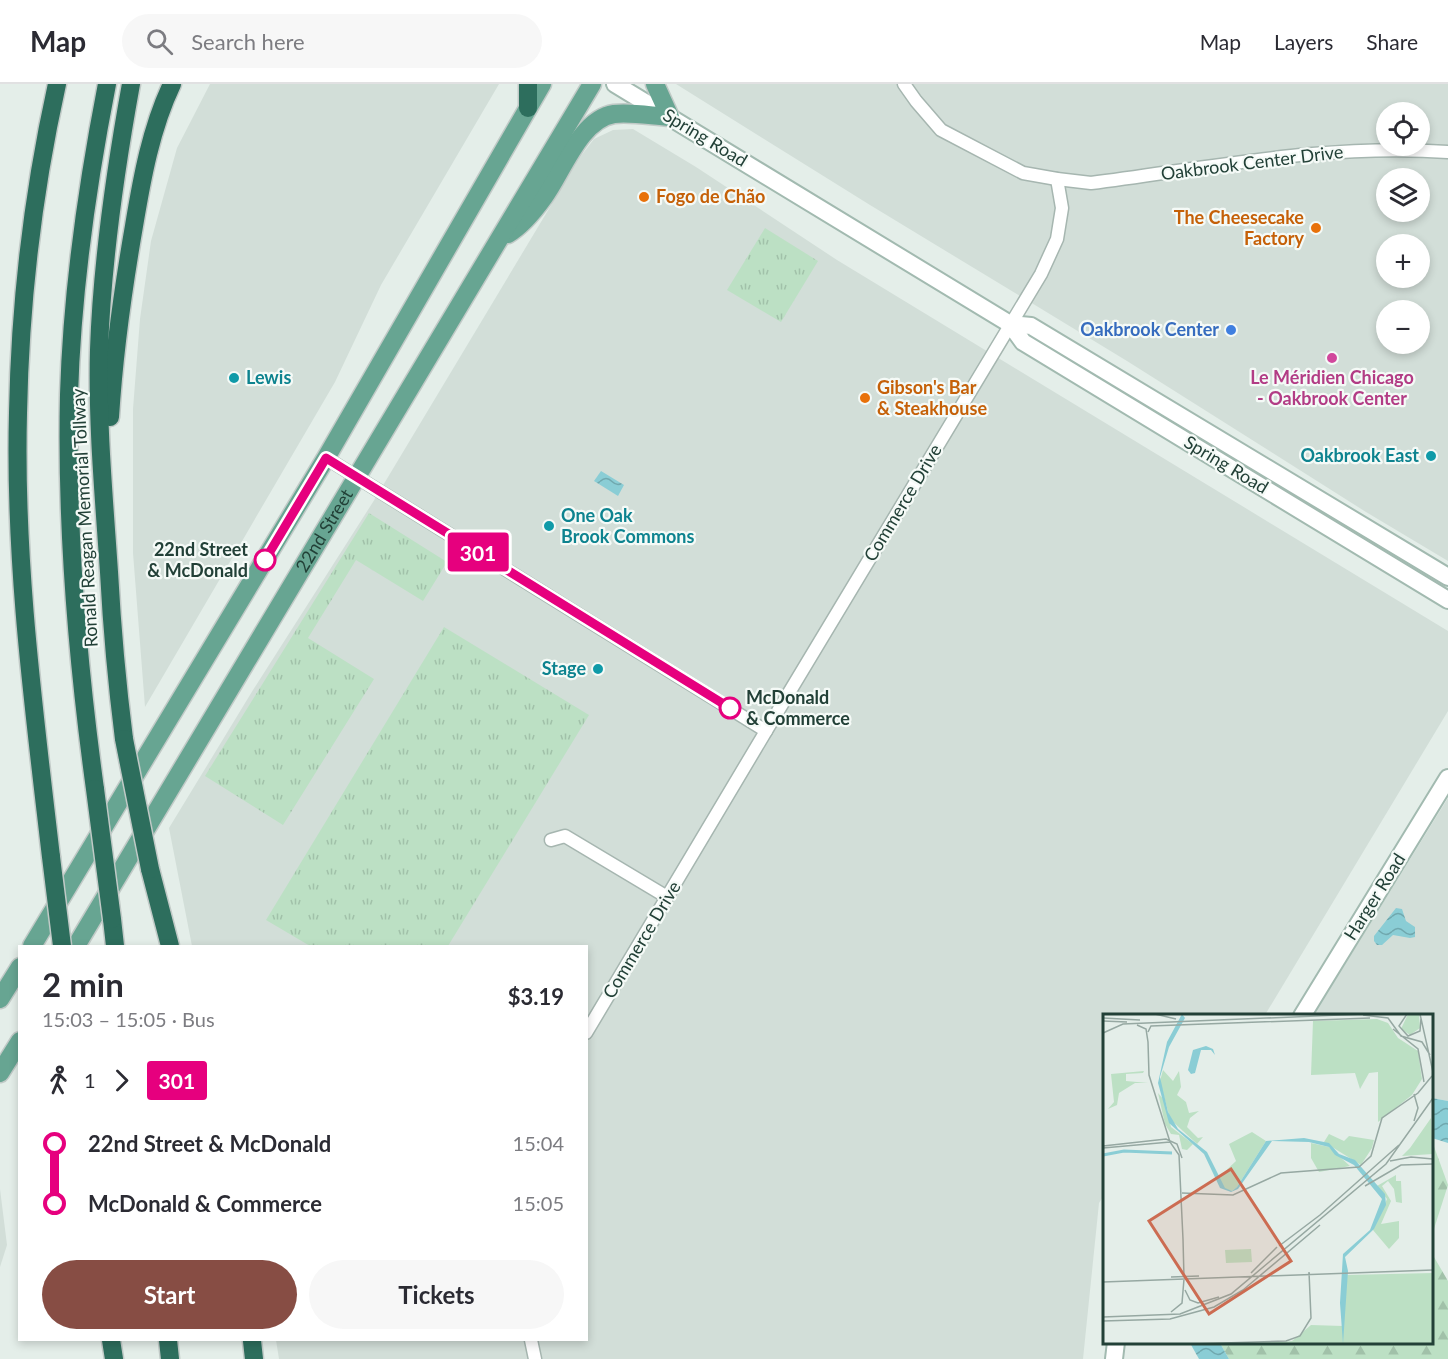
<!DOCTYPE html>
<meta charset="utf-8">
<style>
:root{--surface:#fff;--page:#f7f7f7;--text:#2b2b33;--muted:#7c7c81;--line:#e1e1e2;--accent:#874d44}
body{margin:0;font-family:Lato,sans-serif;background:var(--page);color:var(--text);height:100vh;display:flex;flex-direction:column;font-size:22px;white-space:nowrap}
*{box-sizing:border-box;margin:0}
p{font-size:20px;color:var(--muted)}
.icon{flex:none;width:33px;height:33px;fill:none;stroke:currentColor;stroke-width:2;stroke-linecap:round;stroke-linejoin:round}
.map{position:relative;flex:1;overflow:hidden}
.panel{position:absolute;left:18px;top:861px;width:570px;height:396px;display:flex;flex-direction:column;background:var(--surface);border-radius:0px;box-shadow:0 3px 9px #0003}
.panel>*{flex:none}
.badge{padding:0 12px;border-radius:4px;font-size:21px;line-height:39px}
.controls{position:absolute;left:1376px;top:18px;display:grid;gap:12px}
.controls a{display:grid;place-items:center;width:54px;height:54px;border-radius:50%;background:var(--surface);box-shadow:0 3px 9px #0003;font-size:30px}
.map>.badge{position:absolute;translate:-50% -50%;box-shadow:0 0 0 3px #fff}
.legs{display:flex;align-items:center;gap:9px;height:66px;padding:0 24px;font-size:20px}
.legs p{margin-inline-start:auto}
.headline{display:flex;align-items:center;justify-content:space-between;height:102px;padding:0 24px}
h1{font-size:33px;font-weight:700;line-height:45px}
.cta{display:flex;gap:12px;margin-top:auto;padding:12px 24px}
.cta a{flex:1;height:69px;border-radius:36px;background:var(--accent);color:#fff;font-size:24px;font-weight:700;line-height:69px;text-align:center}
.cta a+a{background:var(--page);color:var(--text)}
ul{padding:0 24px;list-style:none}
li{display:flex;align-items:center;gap:21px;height:60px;font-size:22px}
li i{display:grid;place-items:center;width:9px;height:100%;margin:0 8px;background:currentColor}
li i::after{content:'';width:15px;height:15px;margin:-8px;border:4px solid;border-radius:50%;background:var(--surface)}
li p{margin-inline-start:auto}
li:first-child i{background:linear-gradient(#0000 50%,currentColor 0)}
li:last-child i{background:linear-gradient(currentColor 50%,#0000 0)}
header{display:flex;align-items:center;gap:36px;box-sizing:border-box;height:84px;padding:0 30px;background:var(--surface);border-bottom:2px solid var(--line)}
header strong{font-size:28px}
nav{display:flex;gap:33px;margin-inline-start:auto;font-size:21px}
.search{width:420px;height:54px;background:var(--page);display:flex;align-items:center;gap:15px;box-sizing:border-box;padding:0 21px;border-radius:33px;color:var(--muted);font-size:22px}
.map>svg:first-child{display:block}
</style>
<header>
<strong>Map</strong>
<div class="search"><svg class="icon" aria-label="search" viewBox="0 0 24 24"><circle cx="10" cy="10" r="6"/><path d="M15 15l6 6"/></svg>Search here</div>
<nav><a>Map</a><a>Layers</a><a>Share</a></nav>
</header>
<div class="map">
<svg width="1448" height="1275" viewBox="0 0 1448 1275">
<defs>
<pattern id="grass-tufts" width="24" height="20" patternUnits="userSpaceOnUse" patternTransform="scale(1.5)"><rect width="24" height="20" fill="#bce0c4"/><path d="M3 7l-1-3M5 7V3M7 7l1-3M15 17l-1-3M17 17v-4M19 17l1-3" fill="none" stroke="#a1c1a9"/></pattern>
<pattern id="forest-firs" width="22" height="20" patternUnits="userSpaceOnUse" patternTransform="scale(1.5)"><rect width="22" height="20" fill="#bce0c4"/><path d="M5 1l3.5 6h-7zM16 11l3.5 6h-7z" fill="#a1c1a9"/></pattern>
<pattern id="water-waves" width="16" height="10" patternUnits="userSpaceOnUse" patternTransform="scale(1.5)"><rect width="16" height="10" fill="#8acdd5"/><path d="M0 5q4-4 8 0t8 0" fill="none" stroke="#70a8ae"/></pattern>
</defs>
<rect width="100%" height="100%" fill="#e4eee9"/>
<g fill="#d2ded8" fill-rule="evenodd">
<path d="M210,0H499L381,201L335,298L145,623L133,469V325L140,235L151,157L177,64Z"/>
<path d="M676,0H1448V477L1366,428L1127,277L870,121ZM1386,28H1419V62H1386ZM1386,94H1419V128H1386ZM1386,160H1419V194H1386ZM1386,226H1419V260H1386Z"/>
<path d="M633,45L696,83L837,176L1448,547V627L1265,931L1104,932V1111L1099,1119L1083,1275H279L276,1256H586V862H192L169,744L253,606L373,418L580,73L594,55L613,46Z"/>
<path d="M1448,714V1017L1432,1014V932H1313Z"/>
<path d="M0,1105L7,1161L0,1183Z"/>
</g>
<g fill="url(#grass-tufts)">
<path d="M765,144L818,177L781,238L727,206Z"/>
<path d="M369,429L447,478L423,517L356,476L308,554L374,595L283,741L205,692Z"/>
<path d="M444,543L589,631L448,862H310L266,836Z"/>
</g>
<g fill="url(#forest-firs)">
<path d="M1432,1057L1448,1101L1432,1151Z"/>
<path d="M1432,1159L1434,1173L1448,1197V1275H1229L1220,1259L1432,1258Z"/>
</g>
<g fill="url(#water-waves)">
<path d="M601,387L624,401L618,412L594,397Z"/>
<path d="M1396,824L1402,825L1406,837L1415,843V853L1410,854L1393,851L1382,861H1377L1374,857V852Z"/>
<path d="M1432,1014L1448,1017V1059L1432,1054Z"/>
<path d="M1190,1259H1220L1229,1275H1199Z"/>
</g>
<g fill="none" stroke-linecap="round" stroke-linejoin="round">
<defs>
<g id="street">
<path d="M904,0L916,17L941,46L1023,89L1057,95L1091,99C1209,84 1329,59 1448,68"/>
<path d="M326,374L766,647"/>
<path d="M551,756L565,752L667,813"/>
<path d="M586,949L766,647L1041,190L1057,155L1062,124L1057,95"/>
<path d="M531,1256L535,1275"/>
</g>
<g id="secondary">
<path d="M615,0L1010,240L1023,258L1448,516"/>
<path d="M1010,240L1031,242L1448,493"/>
<path d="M1302,932L1448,694"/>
<path d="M1114,1275L1116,1258"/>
</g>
<g id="primary">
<path d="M508,150C523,141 534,127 544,113C562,89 580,35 614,30C632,28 652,32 670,33L655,0"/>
<path d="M32,862L326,374L542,0"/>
<path id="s1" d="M76,862L592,0"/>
<path d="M0,915L20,883"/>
<path d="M0,989L20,957"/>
</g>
<g id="highway">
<path d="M528,0V24"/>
<path d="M110,333C114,269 123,205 134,142C142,94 151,44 172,0"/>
<path d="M124,655C117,600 112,544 109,488C104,414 97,340 99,266C102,177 115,88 131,0"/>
<path d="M95,705C77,574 66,443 69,311C72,207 87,102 107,0"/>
<path d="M51,773C34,626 14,478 18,329C20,219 33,108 57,0"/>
<path d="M150,785L170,862"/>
<path d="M112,835L115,862"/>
<path d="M111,1256L114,1275"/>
<path d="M168,1256L170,1275"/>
<path d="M252,1257L254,1275"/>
</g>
</defs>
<use href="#street" stroke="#a6b6b0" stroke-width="15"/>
<use href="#secondary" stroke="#a2bab0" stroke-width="20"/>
<use href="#primary" stroke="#c1cac7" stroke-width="21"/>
<use href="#highway" stroke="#c1cac7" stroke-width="21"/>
<use href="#street" stroke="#fff" stroke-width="12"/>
<use href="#secondary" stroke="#fff" stroke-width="16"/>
<use href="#primary" stroke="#67a592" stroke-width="18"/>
<use href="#highway" stroke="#2d6e5d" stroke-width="18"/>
<defs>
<g id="highway-bridge">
<path d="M124,655L150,785"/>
<path d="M95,705L112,835"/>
<path d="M51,773L62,862"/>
</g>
</defs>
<use href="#highway-bridge" stroke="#c1cac7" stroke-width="21" stroke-linecap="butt"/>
<use href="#highway-bridge" stroke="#2d6e5d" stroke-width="18"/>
</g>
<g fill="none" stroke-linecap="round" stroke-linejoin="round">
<defs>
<path id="line-1" d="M265,476L326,374L730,624"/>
</defs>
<use href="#line-1" stroke="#fff" stroke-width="14"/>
<use href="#line-1" stroke="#e6007e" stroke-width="9"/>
</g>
<g fill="#e8710a" stroke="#f5faf7" stroke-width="2">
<circle cx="644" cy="113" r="6"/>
<circle cx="1316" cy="144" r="6"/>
<circle cx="865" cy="314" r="6"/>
</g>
<circle fill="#3f7fe0" stroke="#f5faf7" stroke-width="2" cx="1231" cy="246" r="6"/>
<circle fill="#d1479c" stroke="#f5faf7" stroke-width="2" cx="1332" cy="274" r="6"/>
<g fill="#0f9aa8" stroke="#f5faf7" stroke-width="2">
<circle cx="234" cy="294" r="6"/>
<circle cx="1431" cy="372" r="6"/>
<circle cx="549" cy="442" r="6"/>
<circle cx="598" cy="585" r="6"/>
</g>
<g fill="#fff" stroke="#e6007e" stroke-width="3">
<circle cx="265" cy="476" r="10"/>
<circle cx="730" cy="624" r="10"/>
</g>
<g text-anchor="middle" stroke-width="4.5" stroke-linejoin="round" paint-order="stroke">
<g font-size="18" fill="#224037" stroke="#f5faf7">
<text transform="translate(705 54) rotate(31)" y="6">Spring Road</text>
<text transform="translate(1252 79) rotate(-7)" y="6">Oakbrook Center Drive</text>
<text transform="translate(1226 381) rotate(31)" y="6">Spring Road</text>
<text transform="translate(903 419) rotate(-59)" y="6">Commerce Drive</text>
<text transform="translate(85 434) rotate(-93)" y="6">Ronald Reagan Memorial Tollway</text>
<text dy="6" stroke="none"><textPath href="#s1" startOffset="484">22nd Street</textPath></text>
<text transform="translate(1375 813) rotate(-58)" y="6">Harger Road</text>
<text transform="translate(642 856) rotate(-59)" y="6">Commerce Drive</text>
</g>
<g font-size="18" font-weight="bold" fill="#c56008" stroke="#f5faf7" text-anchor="start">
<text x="656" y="119">Fogo de Chão</text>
<text x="1304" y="140" text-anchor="end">The Cheesecake<tspan x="1304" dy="21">Factory</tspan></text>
<text x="877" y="310">Gibson's Bar<tspan x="877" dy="21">&amp; Steakhouse</tspan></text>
</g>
<g font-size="18" font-weight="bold" fill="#366cbe" stroke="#f5faf7" text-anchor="end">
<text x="1219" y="252">Oakbrook Center</text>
</g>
<g font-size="18" font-weight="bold" fill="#0d838f" stroke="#f5faf7" text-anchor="start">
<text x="246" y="300">Lewis</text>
<text x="1419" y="378" text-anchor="end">Oakbrook East</text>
<text x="561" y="438">One Oak<tspan x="561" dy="21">Brook Commons</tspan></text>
<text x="586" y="591" text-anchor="end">Stage</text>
</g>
<g font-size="18" font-weight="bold" fill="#b23c85" stroke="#f5faf7">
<text x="1332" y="300">Le Méridien Chicago<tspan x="1332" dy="21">- Oakbrook Center</tspan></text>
</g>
<g font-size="18" font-weight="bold" fill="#224037" stroke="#f5faf7" text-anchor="end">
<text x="248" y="472">22nd Street<tspan x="248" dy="21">&amp; McDonald</tspan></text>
<text x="746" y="620" text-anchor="start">McDonald<tspan x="746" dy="21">&amp; Commerce</tspan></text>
</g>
</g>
<g transform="translate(1103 930)">
<rect width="330" height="330" fill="#e4eee9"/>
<path d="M305,0H316L317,14L307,21L298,15ZM328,104L330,140L299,142L307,134ZM148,235L149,248L123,249L122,236ZM330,259V330H143L189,327L208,311L240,312L244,261Z" fill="#bce0c4"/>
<path d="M60,56L70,67L76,57L78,73L74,81L83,88L86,99L96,97L87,104L84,113L95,124L100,123L94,130L67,105L57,67ZM41,57L40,59L23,60V67L45,69H32L16,79L14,91L5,95L11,88L8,60ZM55,79L61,86L68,113L90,130L84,136L79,135L76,121L68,120L62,110ZM149,118L163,127L134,173L129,177L122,175L114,165L133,147L126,130ZM226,120L241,127L246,122L271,126L269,134L258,151L221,128ZM208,129L226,133L247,152L216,158L208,144Z" fill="#bce0c4"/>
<path d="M274,5L285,9L295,24L315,37L319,65L309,81L275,108V58L266,59L257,75L252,59L208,61L210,7ZM293,161V167H298L299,189L293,188L291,175L285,167L279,172L288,187L278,210L296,207V224L286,235L270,216L284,185L274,172Z" fill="#bce0c4"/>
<path d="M79,0L82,4L66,33L57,63L65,98L75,115L104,138L122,174L129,177L134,173L163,127L201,124L226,129L236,140L252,146L282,180L283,191L271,215L242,243L245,257L240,330L237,289L240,240L267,216L279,185L251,151L232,141L226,133L206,128L169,127L135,175L128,178L117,174L101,140L66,109L55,69L64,28ZM103,32L110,35L112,41L108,36H98L92,59L88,60L85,56L90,36Z" fill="#8acdd5"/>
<path fill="none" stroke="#8acdd5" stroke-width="3" d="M0,141L21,137L69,139"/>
<path fill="none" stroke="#96a8a2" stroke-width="1.5" d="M52,0L73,5M68,0H95M304,0L296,12L305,22L317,17L318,4M317,0L330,58M260,1L285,4L298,22L319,28L327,41M0,4L37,6M0,7L24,8M34,11L43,15L45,28M290,15L315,35L321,68M45,18L48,12L267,4M0,19L20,10L261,0M45,28L46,61L67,128L76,141L80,225M311,107L315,94L311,80M0,132L63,125L74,130L79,144M0,134L67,128M287,147L308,143L330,145M262,172L298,151L330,150M79,179L130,181L178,159L256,153L268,142L279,104L315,79L329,62M80,225L81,264M176,232L217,201L296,131M148,259L174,233M68,263L96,262M0,268L330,256M82,276L87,286L95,289L116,283M68,298L79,289L81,265M0,303L77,300L128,280L283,150L330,84M0,307L67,305L111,293L140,276L217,211M88,330L183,327L197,322L208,304L206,258"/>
<path fill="#cc6c52" fill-opacity="0.15" stroke="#cc6c52" stroke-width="3" d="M128,155L188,247L106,300L46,207Z"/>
<rect width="330" height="330" fill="none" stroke="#224037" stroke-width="3"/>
</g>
</svg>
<div class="controls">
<a><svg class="icon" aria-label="locate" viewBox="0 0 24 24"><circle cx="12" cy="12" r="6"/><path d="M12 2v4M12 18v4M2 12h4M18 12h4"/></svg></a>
<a><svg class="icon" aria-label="layers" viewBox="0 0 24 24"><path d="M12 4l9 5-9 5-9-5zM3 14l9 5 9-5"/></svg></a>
<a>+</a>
<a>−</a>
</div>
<b class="badge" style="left:478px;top:468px;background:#e6007e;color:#fff">301</b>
<section class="panel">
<div class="headline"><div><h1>2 min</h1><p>15:03 – 15:05 · Bus</p></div><b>$3.19</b></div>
<div class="legs"><svg class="icon" aria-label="walk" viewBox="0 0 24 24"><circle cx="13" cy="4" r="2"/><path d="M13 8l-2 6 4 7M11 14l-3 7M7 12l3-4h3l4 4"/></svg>1<svg class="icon" aria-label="forward" viewBox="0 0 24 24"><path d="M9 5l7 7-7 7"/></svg><b class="badge" style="background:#e6007e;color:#fff">301</b></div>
<ul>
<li><i style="color:#e6007e"></i><b>22nd Street &amp; McDonald</b><p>15:04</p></li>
<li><i style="color:#e6007e"></i><b>McDonald &amp; Commerce</b><p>15:05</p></li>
</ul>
<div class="cta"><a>Start</a><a>Tickets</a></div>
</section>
</div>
